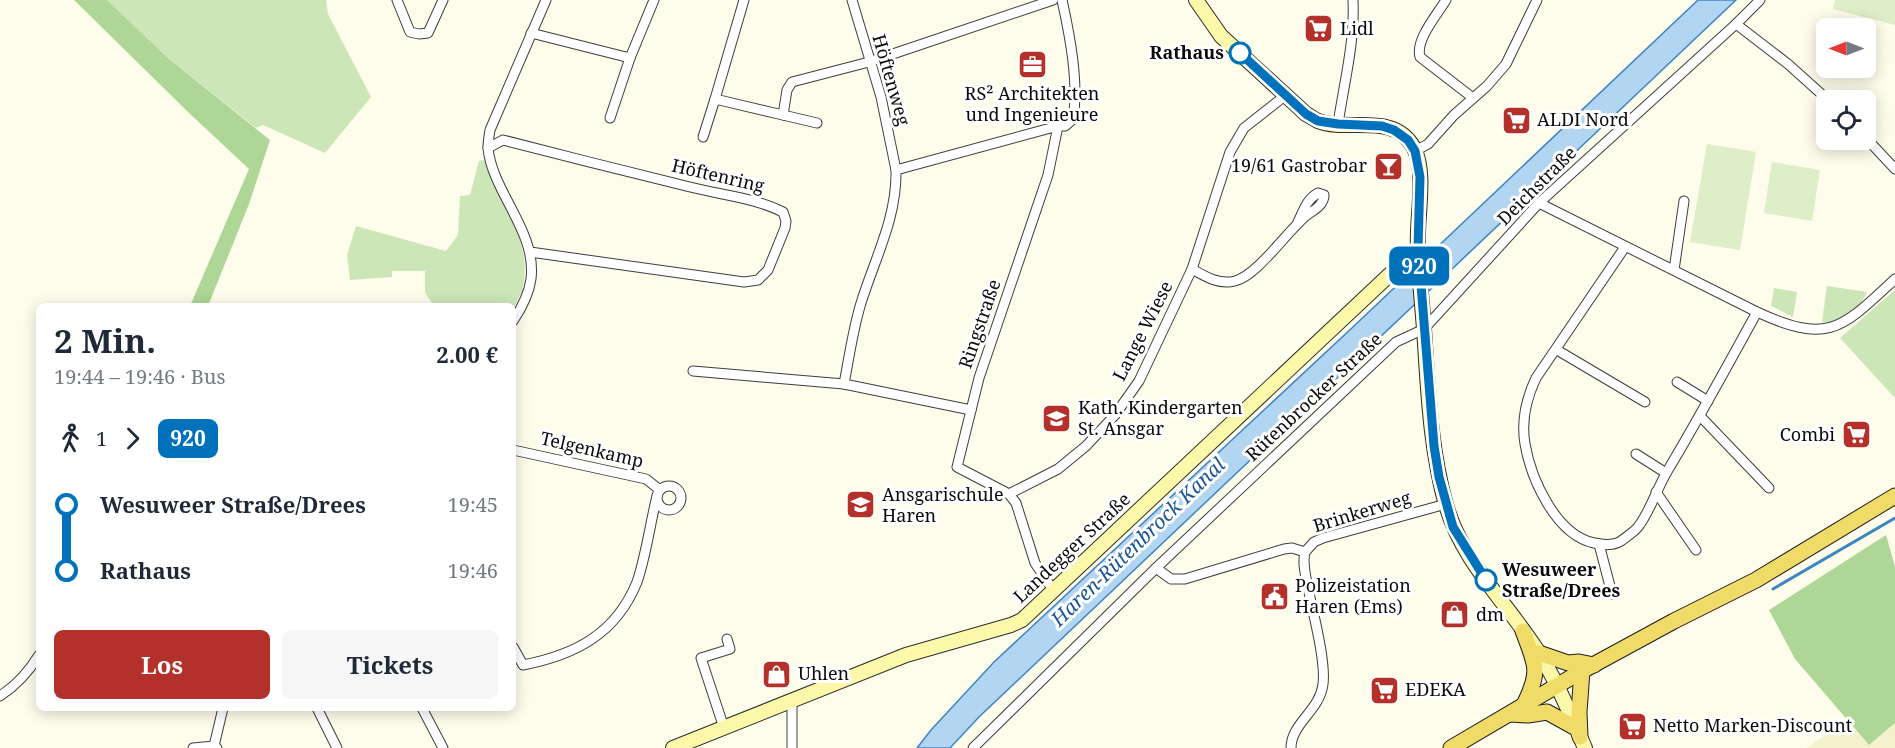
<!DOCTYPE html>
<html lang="de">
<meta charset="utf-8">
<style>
:root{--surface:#fff;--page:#f6f6f7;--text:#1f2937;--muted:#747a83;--accent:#b3302b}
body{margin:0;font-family:"Noto Serif",serif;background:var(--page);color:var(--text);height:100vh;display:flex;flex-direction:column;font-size:22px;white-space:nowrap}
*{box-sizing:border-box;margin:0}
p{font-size:20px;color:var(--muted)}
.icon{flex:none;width:33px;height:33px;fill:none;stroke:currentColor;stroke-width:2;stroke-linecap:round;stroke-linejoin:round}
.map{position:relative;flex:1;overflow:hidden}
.sheet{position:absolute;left:36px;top:303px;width:480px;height:408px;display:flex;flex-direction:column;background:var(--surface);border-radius:9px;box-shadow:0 3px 15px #0003}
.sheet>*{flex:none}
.badge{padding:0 12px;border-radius:9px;font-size:21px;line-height:39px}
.needle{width:39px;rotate:270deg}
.fabs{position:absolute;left:1816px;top:18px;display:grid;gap:12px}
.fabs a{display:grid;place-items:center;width:60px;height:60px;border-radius:9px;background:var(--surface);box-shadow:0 3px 15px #0003;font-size:30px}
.map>.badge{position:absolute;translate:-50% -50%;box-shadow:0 0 0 3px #fff}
.legs{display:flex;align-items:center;gap:9px;height:66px;padding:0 18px;font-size:20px}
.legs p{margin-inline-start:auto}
.head{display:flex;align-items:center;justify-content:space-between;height:102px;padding:0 18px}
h1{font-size:33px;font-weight:700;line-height:45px}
.action{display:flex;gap:12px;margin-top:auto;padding:12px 18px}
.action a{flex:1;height:69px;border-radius:9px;background:var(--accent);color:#fff;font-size:24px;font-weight:700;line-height:69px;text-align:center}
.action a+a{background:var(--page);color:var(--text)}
ul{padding:0 18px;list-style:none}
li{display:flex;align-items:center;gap:21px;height:66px;font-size:22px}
li i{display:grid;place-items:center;width:9px;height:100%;margin:0 8px;background:currentColor}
li i::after{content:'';width:15px;height:15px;margin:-8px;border:4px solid;border-radius:50%;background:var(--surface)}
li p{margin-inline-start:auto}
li:first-child i{background:linear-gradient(#0000 50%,currentColor 0)}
li:last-child i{background:linear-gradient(currentColor 50%,#0000 0)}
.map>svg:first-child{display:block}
</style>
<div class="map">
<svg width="1895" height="748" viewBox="0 0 1895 748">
<rect width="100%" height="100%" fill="#fefceb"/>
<path fill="#f2f2cd" d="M1847,721L1869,745L1895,723V748H1807Z"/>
<g fill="#cce6b7">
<path d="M107,0H326L328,14L371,97L325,153L263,125L256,128L169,59Z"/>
<path d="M484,160C504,202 545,263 513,308V306H434L425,293V271H392V277L350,280L347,255L356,226L446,251L458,235L460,196L470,195L479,161Z"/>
<path d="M1827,286L1867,292C1859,310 1842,324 1822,322Z"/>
<path d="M1774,288L1797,292L1793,317L1771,306Z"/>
<path d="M1895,290V398L1840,338Z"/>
</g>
<g fill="#aed697">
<path d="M74,0H107L169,59L270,140L249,204L208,306H190L249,169L188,112Z"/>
<path d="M1886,535L1895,567V723L1869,745L1795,659L1769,610Z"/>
</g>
<g fill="#deeec8">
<path d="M1835,0H1895V25L1833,9Z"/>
<path d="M1707,144L1756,152L1740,250L1690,242Z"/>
<path d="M1772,162L1820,170L1812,221L1764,213Z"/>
</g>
<path fill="#b2d5f2" stroke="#3d85c5" stroke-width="1.5" d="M1698,0H1736L979,717L950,748H917L931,730L994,662L1354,326Z"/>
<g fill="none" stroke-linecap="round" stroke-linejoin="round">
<path stroke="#3d85c5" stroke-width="3" d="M1773,589L1895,518"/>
<defs>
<g id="street">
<path d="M397,0L410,32L419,34L428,33L443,0"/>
<path d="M744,0L715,99L783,115L787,90L792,82L869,62L1053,0"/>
<path d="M852,0L881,97L896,170"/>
<path d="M1446,0C1437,15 1415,40 1420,57L1473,98"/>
<path d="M1736,24L1788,64L1828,100"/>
<path d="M531,33L630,58L654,0"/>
<path d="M783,115L817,123"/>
<path d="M610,118L630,58"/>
<path d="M1338,124C1344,83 1355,42 1353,0"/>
<path d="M703,137L715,99"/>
<path d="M1866,138L1895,169"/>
<path d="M488,148L503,140C565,156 628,172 690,187C722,195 755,198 783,212L786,221L785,228L768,270L758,280L744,282L530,252"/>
<path d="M1415,151L1428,144L1454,115L1487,86L1506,64L1537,0"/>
<path d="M1539,203L1757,312C1829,345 1841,329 1895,279"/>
<path d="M1625,247L1536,378C1526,399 1521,420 1525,444C1531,479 1556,535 1594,543C1604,545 1613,546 1621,541C1626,537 1634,532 1638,527C1651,510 1657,488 1668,470C1699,418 1728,365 1757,312"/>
<path d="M1192,269C1206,277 1219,285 1235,281C1258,275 1287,231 1307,215C1314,210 1324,205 1324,195L1318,193C1306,200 1304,210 1298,222"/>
<path d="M1674,270L1684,201"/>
<path d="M513,321C521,309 529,294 531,279C537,231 492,192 488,148C488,142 489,136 490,130L546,0"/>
<path d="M1557,350L1645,402"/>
<path d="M693,371L844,384"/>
<path d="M1677,382L1708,401"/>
<path d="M971,410L844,384C849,358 853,329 861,303C875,258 897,218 896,170L1058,126"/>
<path d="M1701,417L1769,488"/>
<path d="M513,450L646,479L660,490"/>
<path d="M1636,454L1666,473"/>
<circle cx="669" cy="498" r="12"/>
<path d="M1656,492L1696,550"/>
<path d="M1009,494L1058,469L1086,446L1115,415L1139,381L1192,269L1230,152L1244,128L1286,95"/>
<path d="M1599,544L1612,594"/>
<path d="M1156,568L1171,579H1185L1284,549L1292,548L1305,552L1314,542L1323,538L1446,504"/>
<path d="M1053,590L1035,563L1016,503L1009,494L957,467L979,378L1048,175L1058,126H1065L1073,119C1079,83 1070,36 1062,0"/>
<path d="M513,647L523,665C575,655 616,634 637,582C646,556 650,524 657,496"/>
<path d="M0,696C17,685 28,673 39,655"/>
<path d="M792,702V748"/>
<path d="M317,708L337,748"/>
<path d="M422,708L443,748"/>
<path d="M724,728L701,658L730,649L727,639"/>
<path d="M214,746L223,708"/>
<path d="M193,748L214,746L217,748"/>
<path d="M973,748L1156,568L1396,342L1424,329L1539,203L1736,24L1760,0"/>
<path d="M1291,748C1291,723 1320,711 1323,684C1326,661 1313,613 1308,588C1306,576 1302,564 1305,552"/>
</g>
<g id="secondary">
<path d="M1196,0L1221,36L1306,114C1310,116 1314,119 1318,121C1348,133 1394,111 1414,148C1427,174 1416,219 1418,247C1419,275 1422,302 1424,329C1428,388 1430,448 1446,505C1462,561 1506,602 1537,650C1557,681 1570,714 1585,748"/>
<path d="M673,748L906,655L1011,625L1022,620L1418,248"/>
</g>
<g id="primary">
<path d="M1523,631C1536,666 1541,670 1524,705"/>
<path d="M1539,653L1568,663L1579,662L1594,665"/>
<path d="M1510,714L1528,715L1547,712L1576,728"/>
<path d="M1580,737L1579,712L1582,671"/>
<path d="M1451,748L1582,671L1674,621L1756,580L1895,496"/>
</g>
</defs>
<use href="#street" stroke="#3e3e3e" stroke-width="11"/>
<use href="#secondary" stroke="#2d2d2d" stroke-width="16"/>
<use href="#primary" stroke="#1c1c1c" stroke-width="17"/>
<use href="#street" stroke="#fff" stroke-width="9"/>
<use href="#secondary" stroke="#fbf8a9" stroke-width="14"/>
<use href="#primary" stroke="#f1db68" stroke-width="15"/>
</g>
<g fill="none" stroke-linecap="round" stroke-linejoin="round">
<defs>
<path id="line-1" d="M1240,53L1306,114L1318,121L1338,124L1382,126L1394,130L1408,140L1415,151L1420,177L1418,248L1434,446L1439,477L1453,527L1486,580"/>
</defs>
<use href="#line-1" stroke="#fff" stroke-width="14"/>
<use href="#line-1" stroke="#0072bc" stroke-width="9"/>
</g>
<defs>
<symbol id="supermarket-square" viewBox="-11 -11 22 22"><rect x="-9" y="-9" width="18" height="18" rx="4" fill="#b3302b" stroke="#fff"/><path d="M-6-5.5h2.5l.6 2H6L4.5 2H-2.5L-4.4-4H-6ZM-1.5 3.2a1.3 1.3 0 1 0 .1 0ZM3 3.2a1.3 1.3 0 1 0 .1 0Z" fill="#fff"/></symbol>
<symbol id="office-square" viewBox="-11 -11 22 22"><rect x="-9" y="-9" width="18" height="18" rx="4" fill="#b3302b" stroke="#fff"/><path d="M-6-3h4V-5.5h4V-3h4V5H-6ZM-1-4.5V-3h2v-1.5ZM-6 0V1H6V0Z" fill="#fff"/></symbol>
<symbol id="bar-square" viewBox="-11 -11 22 22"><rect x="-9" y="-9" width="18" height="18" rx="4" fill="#b3302b" stroke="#fff"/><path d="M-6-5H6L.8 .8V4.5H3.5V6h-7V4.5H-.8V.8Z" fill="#fff"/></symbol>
<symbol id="school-square" viewBox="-11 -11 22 22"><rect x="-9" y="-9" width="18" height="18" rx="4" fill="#b3302b" stroke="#fff"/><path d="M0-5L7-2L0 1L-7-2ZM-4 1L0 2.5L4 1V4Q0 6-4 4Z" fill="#fff"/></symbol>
<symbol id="civic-square" viewBox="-11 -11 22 22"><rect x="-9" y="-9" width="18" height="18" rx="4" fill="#b3302b" stroke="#fff"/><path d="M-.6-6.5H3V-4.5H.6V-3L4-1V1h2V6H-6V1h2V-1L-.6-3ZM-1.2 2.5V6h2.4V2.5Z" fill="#fff"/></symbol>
<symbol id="shop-square" viewBox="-11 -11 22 22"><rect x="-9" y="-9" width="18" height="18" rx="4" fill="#b3302b" stroke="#fff"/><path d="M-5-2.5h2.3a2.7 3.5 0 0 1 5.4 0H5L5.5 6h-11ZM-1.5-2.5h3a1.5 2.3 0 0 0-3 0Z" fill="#fff"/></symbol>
</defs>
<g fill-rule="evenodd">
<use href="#supermarket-square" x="1302" y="12" width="33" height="33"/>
<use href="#office-square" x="1016" y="48" width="33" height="33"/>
<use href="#supermarket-square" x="1500" y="104" width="33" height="33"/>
<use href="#bar-square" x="1372" y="150" width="33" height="33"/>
<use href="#school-square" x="1040" y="402" width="33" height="33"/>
<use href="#supermarket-square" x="1840" y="418" width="33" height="33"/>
<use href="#school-square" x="844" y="488" width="33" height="33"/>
<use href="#civic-square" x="1258" y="580" width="33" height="33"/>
<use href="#shop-square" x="1438" y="598" width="33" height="33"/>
<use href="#shop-square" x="760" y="658" width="33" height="33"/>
<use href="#supermarket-square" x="1368" y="674" width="33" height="33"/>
<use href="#supermarket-square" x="1616" y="710" width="33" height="33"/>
</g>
<g fill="#fff" stroke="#0072bc" stroke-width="3">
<circle cx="1240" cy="53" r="10"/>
<circle cx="1486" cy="580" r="10"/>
</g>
<g text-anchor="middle" stroke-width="6" stroke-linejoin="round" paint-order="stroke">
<g font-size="18" fill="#0b0b0b" stroke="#fff" text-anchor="start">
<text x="1340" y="35">Lidl</text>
<text x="1032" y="100" text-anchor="middle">RS² Architekten<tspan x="1032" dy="21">und Ingenieure</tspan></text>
<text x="1537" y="126">ALDI Nord</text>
<text x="1367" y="172" text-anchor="end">19/61 Gastrobar</text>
<text x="1078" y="414">Kath. Kindergarten<tspan x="1078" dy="21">St. Ansgar</tspan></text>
<text x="1835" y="441" text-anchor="end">Combi</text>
<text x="882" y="501">Ansgarischule<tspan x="882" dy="21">Haren</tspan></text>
<text x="1295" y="592">Polizeistation<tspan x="1295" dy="21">Haren (Ems)</tspan></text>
<text x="1476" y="621">dm</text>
<text x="798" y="680">Uhlen</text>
<text x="1405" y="696">EDEKA</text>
<text x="1653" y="732">Netto Marken-Discount</text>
</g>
<g font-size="18" font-weight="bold" fill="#0b0b0b" stroke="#fff" text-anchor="end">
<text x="1224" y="59">Rathaus</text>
<text x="1502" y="576" text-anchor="start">Wesuweer<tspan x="1502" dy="21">Straße/Drees</tspan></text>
</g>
<g font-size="18" fill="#0b0b0b" stroke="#fff">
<text transform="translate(891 80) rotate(74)" y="6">Höftenweg</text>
<text transform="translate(718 176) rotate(13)" y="6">Höftenring</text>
<text transform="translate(1537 186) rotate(-45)" y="6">Deichstraße</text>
<text transform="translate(980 324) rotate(-71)" y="6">Ringstraße</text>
<text transform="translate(1143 331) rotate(-63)" y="6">Lange Wiese</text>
<text transform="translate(1314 397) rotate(-43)" y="6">Rütenbrocker Straße</text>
<text transform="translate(592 450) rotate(13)" y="6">Telgenkamp</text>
<text transform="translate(1362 512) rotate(-17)" y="6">Brinkerweg</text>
<text transform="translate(1072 548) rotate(-43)" y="6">Landegger Straße</text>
</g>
<g font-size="20" font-style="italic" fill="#1c5796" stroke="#fff">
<text transform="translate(1138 542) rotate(-44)" y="7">Haren-Rütenbrock Kanal</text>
</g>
</g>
</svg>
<div class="fabs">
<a><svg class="needle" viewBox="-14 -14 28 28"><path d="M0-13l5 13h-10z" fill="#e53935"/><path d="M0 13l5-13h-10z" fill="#747a83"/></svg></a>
<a><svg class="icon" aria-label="locate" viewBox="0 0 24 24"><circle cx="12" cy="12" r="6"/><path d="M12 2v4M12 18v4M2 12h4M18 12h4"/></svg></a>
</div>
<b class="badge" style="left:1419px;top:266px;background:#0072bc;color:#fff">920</b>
<section class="sheet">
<div class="head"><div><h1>2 Min.</h1><p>19:44 – 19:46 · Bus</p></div><b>2.00 €</b></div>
<div class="legs"><svg class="icon" aria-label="walk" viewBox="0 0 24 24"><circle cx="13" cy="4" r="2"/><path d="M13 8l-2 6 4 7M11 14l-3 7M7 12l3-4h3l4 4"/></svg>1<svg class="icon" aria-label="forward" viewBox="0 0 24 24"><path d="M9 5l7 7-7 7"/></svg><b class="badge" style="background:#0072bc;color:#fff">920</b></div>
<ul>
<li><i style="color:#0072bc"></i><b>Wesuweer Straße/Drees</b><p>19:45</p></li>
<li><i style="color:#0072bc"></i><b>Rathaus</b><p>19:46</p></li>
</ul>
<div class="action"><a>Los</a><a>Tickets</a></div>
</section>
</div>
